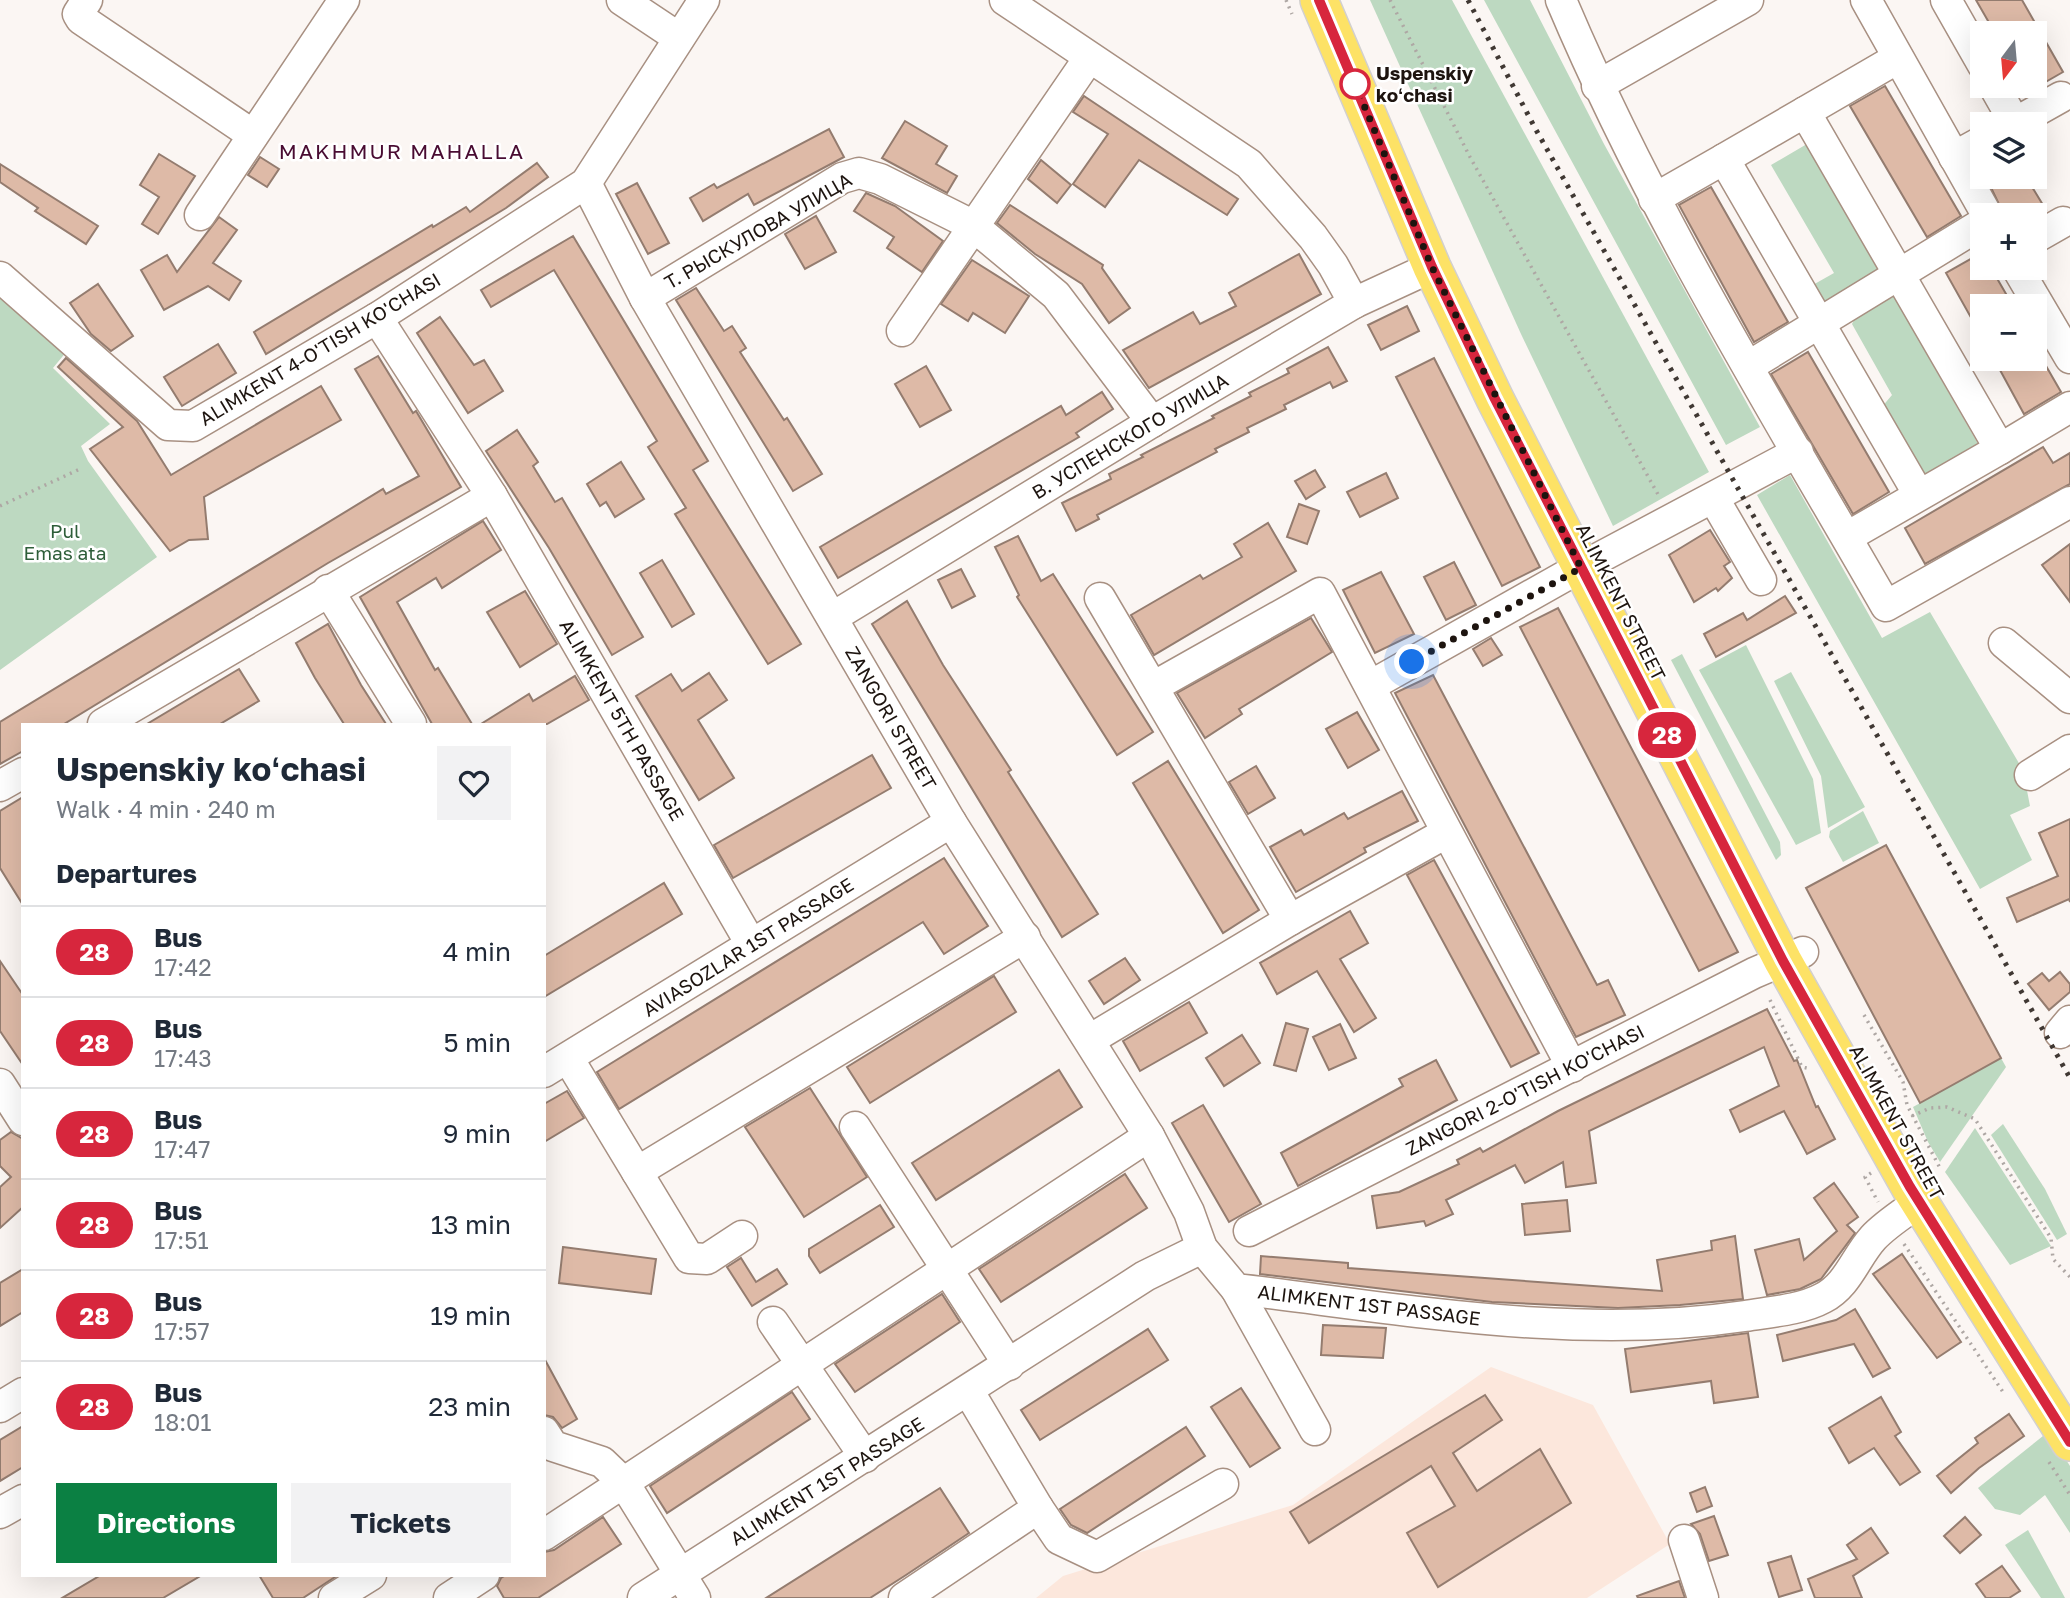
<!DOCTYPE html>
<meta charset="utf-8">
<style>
:root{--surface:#fff;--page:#f2f2f3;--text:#1f2937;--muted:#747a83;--line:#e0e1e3;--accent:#0b8043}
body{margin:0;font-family:"Golos Text",sans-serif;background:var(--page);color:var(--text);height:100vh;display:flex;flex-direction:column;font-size:26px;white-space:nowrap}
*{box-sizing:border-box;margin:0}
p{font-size:23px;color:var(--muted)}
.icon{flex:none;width:38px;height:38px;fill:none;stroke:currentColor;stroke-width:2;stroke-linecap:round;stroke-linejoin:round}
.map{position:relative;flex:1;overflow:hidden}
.sheet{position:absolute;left:21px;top:723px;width:525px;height:854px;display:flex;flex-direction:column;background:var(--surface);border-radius:0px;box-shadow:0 7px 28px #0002}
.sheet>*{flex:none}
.badge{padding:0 14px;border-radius:23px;font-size:24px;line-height:46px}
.needle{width:46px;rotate:196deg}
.tools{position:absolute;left:1970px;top:21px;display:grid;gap:14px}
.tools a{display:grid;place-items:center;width:77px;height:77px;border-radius:0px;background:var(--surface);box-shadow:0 7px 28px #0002;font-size:35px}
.you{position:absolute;width:35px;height:35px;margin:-18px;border:5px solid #fff;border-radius:50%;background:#1a73e8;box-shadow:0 0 0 10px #1a73e833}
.map>.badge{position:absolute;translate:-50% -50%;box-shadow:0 0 0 4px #fff}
h2{padding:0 35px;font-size:26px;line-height:63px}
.round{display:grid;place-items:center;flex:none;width:74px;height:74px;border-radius:0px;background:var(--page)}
.head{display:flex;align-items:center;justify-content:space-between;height:119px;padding:0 35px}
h1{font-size:33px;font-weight:700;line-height:52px}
.primary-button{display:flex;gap:14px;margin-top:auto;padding:14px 35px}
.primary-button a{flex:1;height:80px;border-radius:0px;background:var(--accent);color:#fff;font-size:28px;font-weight:700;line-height:80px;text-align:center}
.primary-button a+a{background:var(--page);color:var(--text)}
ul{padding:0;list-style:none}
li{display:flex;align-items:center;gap:21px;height:91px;padding:0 35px;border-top:2px solid var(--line)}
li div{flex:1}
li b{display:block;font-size:26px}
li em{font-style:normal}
li .badge{min-width:77px;font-weight:700;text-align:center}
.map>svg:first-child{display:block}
</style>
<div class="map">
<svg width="2070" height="1598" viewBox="0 0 2070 1598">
<rect width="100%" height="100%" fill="#fbf6f3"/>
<path fill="#fce7dc" d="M1491,1367L1593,1405L1670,1544L1587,1598H1036L1063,1576L1293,1505Z"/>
<g fill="#bdd9c1">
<path d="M1370,0H1452L1709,472L1613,526L1521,334Z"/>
<path d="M1484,0H1530L1604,144L1760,427L1726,445Z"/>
<path d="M1812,141L1879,264L1876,266L1880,270L1826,304L1811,286L1834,273L1771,165Z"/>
<path d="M1901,291L1943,359L1934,367L1981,449L1927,479L1881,408L1892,395L1852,324L1854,320Z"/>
<path d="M0,293L67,351L53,368L110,424L81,446L88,461L157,557L0,670Z"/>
<path d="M1790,475L1882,638L1930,612L2023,770L2030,806L2010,815L2032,860L1980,889L1757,495Z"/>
<path d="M1746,645L1813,779L1821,833L1796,845L1699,670Z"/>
<path d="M1682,654L1780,842L1781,855L1776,860L1671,660Z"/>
<path d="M1791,672L1865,807L1828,828L1821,776L1774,681Z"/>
<path d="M1863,811L1879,843L1843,862L1829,837L1830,831Z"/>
<path d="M2001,1058L2006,1067L1940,1162L1928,1142L1913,1107Z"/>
<path d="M2003,1124L2045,1189L2067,1234L2057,1240L1991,1135Z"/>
<path d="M1975,1128L2051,1246L2010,1265L1945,1172Z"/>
<path d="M2048,1432L2070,1466V1533L2045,1495L2020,1515L1995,1509L1978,1488Z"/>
<path d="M2028,1530L2065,1598H2041L2005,1545Z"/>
</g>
<g fill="#debaa7" stroke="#947c6f" stroke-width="2">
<path d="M1976,0H2022L2063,72L2035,88V33H1995Z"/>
<path d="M1885,86L1961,216L1927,237L1850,106Z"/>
<path d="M1084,96L1238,199L1227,215L1139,160L1105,207L1073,184L1108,134L1073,112Z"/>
<path d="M905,121L947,146L936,164L957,176L947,193L882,158Z"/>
<path d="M829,129L844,157L754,205L748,194L703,221L690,198L714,184L717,188Z"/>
<path d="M159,154L195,176L158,234L142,224L159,197L140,185Z"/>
<path d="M260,157L279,169L267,187L248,175Z"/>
<path d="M1041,160L1071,185L1057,203L1028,179Z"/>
<path d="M537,163L548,177L506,208L266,354L254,332L432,225L433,227L466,207L470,212Z"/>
<path d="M0,164L98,226L86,244L35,211L38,208L0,182Z"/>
<path d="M1986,177H2026L2046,210L2037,215H2004Z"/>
<path d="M637,183L669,243L648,254L616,194Z"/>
<path d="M1711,187L1788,322L1754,342L1679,205Z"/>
<path d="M866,193L895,206L943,241L922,272L887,248L894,237L854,211Z"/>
<path d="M1010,205L1103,265L1102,268L1130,308L1109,323L1082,284L1035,254L997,223Z"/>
<path d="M816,216L836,252L805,269L785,234Z"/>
<path d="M219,217L237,230L213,263L241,281L229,300L208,286L164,310L141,270L167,255L177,272Z"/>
<path d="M573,236L708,461L693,470L801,644L768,664L675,514L686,508L648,447L657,441L554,270L491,307L481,290Z"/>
<path d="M1983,252V268H1991L2013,306H1983V339L1946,273Z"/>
<path d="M1299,254L1321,294L1149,388L1123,350L1193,312L1200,324L1236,306L1229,293Z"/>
<path d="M972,260L1029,296L1005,333L973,313L968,321L941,304Z"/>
<path d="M98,284L133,336L111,351L91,334L70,303Z"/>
<path d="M696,288L724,331L732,326L746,348L740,352L784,420L787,418L822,474L793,491L676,300Z"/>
<path d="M1407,306L1419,331L1381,350L1368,325Z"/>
<path d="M440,317L474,365L484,360L503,391L468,413L417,333Z"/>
<path d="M218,344L236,373L182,406L164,377Z"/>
<path d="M1328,347L1347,381L1333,388L1330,382L1284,405L1286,409L1247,428L1249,432L1215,449L1217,452L1097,515L1099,519L1076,531L1062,503L1111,479L1109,474L1143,457L1141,455L1214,418L1212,416L1251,396L1249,393L1289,373L1287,369Z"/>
<path d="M1808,352L1889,492L1853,514L1771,374Z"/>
<path d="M378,356L413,413L416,411L461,487L328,563L64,724H23V751L0,764V722L383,489L386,494L419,476L355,369Z"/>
<path d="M66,358L137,421L171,475L321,386L341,420L204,497L208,539L189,540L170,551L90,449L123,427L58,367Z"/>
<path d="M1434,358L1540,567L1502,586L1396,377Z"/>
<path d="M1994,359H2042L2061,392L2024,414Z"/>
<path d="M926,366L951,410L920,427L895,384Z"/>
<path d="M1102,392L1113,409L1076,433L1079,437L838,578L820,547L1061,406L1066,415Z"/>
<path d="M517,430L538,462L533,466L555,502L562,498L643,637L612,655L549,548L486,451Z"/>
<path d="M2043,447L2053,463L2070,453V484L1925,564L1905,528Z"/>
<path d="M621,462L644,499L615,517L606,502L600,506L587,484Z"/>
<path d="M1315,470L1325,487L1306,499L1295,481Z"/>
<path d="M1386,473L1398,498L1360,517L1347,492Z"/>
<path d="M1299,504L1319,511L1307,544L1287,537Z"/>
<path d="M483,521L501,550L442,588L436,578L397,602L435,670L438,668L472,724H432L360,597Z"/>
<path d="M1268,523L1296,571L1154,655L1131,615L1200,575L1203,579L1242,557L1234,544Z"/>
<path d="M1710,530L1730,562L1724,566L1732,578L1718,591L1716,588L1694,602L1669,555Z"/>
<path d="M1018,536L1041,581L1053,574L1153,732L1117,755L1017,597L1019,595L995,547Z"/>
<path d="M2070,544V602L2042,565Z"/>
<path d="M662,560L694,614L672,627L640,573Z"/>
<path d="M1454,562L1476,605L1446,620L1424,577Z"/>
<path d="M961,569L975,596L952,608L938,580Z"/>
<path d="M1381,572L1414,634L1375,653L1343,590Z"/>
<path d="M525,591L557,644L520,667L487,612Z"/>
<path d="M1785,596L1796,613L1716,657L1704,634L1743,613L1747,620Z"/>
<path d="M907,601L943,665L1011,770L1008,772L1098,914L1062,937L872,624Z"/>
<path d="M1558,608L1738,952L1699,971L1520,627Z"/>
<path d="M1311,618L1332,652L1239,709L1242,714L1205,738L1177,693Z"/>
<path d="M328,624L361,685L386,724H344L315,678L296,643Z"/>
<path d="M1491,638L1502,655L1483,666L1473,649Z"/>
<path d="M239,669L259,701L220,724H147Z"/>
<path d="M709,673L727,700L698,720L734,778L699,800L636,696L671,674L682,691Z"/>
<path d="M1433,675L1597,985L1608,980L1625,1015L1576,1037L1395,693Z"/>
<path d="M575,676L589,700L547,724H481L529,694L533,701Z"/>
<path d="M1357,712L1379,750L1348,768L1326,729Z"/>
<path d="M872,755L891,788L733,878L714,845Z"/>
<path d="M1168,761L1259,910L1223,933L1133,783Z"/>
<path d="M1256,766L1275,798L1248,814L1229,782Z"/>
<path d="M1402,791L1418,821L1364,848L1366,852L1296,892L1270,847L1301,830L1304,835L1344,813L1348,819Z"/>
<path d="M23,797V905L0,868V811Z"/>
<path d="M2070,819V902L2069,899L2017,922L2007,898L2058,876L2039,833Z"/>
<path d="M1886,845L2001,1058L1920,1103L1806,888Z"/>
<path d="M944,858L988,926L944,954L923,922L619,1109L597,1072Z"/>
<path d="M1434,860L1539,1053L1511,1067L1407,875Z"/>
<path d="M664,883L682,914L544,997V956Z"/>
<path d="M1350,911L1368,943L1340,959L1376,1018L1354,1032L1317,971L1277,994L1260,963Z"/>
<path d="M1125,958L1140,980L1104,1004L1089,981Z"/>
<path d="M0,961L23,995V1065L0,1031Z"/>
<path d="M2060,972L2070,984V992L2049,1010L2028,984L2042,973L2049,981Z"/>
<path d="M994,976L1016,1012L870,1103L847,1067Z"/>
<path d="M1189,1002L1207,1033L1140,1071L1123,1041Z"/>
<path d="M1767,1009L1794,1061L1797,1060L1816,1107L1818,1106L1835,1139L1807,1154L1784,1111L1740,1132L1730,1110L1779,1086L1764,1047L1589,1131L1596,1183L1566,1187L1563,1162L1525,1183L1515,1165L1446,1200L1453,1214L1426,1226L1424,1221L1377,1228L1372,1196L1399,1192L1459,1164L1457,1160L1480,1148L1483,1152L1558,1111Z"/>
<path d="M1286,1023L1308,1029L1296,1071L1274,1065Z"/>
<path d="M1340,1024L1356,1058L1329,1070L1313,1037Z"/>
<path d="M1242,1035L1260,1063L1224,1086L1206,1058Z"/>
<path d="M1436,1060L1457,1100L1298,1186L1281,1153L1403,1086L1399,1079Z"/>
<path d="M1059,1070L1082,1107L936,1200L912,1163Z"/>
<path d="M810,1088L867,1177L804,1217L745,1127Z"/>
<path d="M567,1091L584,1118L544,1142V1104Z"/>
<path d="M1203,1105L1261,1204L1229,1222L1172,1123Z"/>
<path d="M11,1132L23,1139V1207L0,1228V1187L11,1177L0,1166V1140Z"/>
<path d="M1125,1174L1147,1208L1001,1302L979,1269Z"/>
<path d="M1834,1183L1858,1217L1847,1225L1855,1233L1821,1279L1800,1289L1767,1295L1755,1250L1799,1239L1804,1260L1837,1231L1814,1198Z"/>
<path d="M1567,1200L1570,1231L1525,1235L1522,1204Z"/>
<path d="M880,1205L894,1227L820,1273L809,1256V1249Z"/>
<path d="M1735,1236L1743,1299L1680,1305L1618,1308L1492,1302L1260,1274L1261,1256L1348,1263V1268L1662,1291L1657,1260L1712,1250L1711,1241Z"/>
<path d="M563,1247L656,1259L651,1294L559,1283Z"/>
<path d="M1902,1254L1961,1342L1937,1358L1873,1274Z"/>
<path d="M741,1258L756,1282L777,1269L787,1284L752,1306L727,1267Z"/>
<path d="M23,1269V1312L0,1326V1283Z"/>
<path d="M942,1294L960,1322L855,1392L835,1364Z"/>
<path d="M1855,1309L1890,1368L1873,1377L1854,1344L1783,1361L1777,1335L1836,1320Z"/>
<path d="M1323,1325L1386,1328L1383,1358L1321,1355Z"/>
<path d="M1148,1329L1168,1360L1040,1440L1021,1410Z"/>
<path d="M1748,1333L1758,1397L1714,1403L1711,1381L1631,1392L1625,1349Z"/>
<path d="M544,1358L577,1419L562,1428L553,1417L544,1415Z"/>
<path d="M1241,1388L1280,1448L1250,1467L1211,1407Z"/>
<path d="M792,1392L810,1419L667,1513L650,1486Z"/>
<path d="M1485,1395L1502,1420L1453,1453L1477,1491L1540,1449L1571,1503L1438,1587L1407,1533L1455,1506L1431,1466L1309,1543L1290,1512Z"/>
<path d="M1881,1397L1901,1432L1895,1436L1920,1472L1900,1485L1874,1448L1849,1463L1829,1428Z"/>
<path d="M2009,1414L2024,1436L1979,1468L1951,1493L1937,1476L1978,1443L1975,1438Z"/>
<path d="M23,1426V1467L0,1481V1440Z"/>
<path d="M1186,1427L1205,1456L1087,1533L1071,1525L1060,1509Z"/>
<path d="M1705,1487L1712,1506L1697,1512L1690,1493Z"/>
<path d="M940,1488L969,1533L906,1575L870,1598H766Z"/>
<path d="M1714,1516L1728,1555L1709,1561L1700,1534L1691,1524Z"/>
<path d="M603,1517L621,1544L538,1598H504L497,1586L501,1578L506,1575H544V1552L554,1550Z"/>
<path d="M1965,1517L1981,1535L1960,1553L1944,1536Z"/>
<path d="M1871,1528L1888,1553L1853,1576L1862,1598H1815L1808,1579L1857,1559L1847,1545Z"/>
<path d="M1791,1556L1802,1590L1779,1597L1768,1563Z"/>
<path d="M2002,1566L2020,1591L2009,1598H1986L1976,1584Z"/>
<path d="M101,1575H202L163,1598H62Z"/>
<path d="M259,1575H338L303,1598H273Z"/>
<path d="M1679,1581L1685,1598H1638L1637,1596Z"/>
</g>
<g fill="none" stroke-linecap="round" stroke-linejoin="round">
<defs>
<g id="minor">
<path d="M87,0L78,14L81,19L253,135"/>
<path d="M622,0L679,38"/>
<path d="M1005,0L1249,164L1313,237L1333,265L1354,303"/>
<path d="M1561,0C1650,211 1772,408 1886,606L2070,502"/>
<path d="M1866,0L1987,215"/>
<path d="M1946,0L1983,65"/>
<path d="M1597,86L1748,0"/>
<path d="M1994,86L2015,123"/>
<path d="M1805,112L1898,58"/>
<path d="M2013,124L2061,97"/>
<path d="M1954,157L1983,141"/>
<path d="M586,183L645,298L951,822L1149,1136L1189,1212L1202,1248L1236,1289C1404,1309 1576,1341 1745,1316C1769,1312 1801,1310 1823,1298C1848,1285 1855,1258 1873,1238C1886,1224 1904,1213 1919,1202"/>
<path d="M1654,199L1724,159"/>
<path d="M200,215L344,0"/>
<path d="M2035,238L2063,222"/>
<path d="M2017,268L2070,358"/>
<path d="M0,277L168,425L193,426L377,318L586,183L704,0"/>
<path d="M645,298L842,178L859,173L880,179L972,225L1056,295L1152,422"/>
<path d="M377,318L492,496L751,944"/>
<path d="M902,331L1089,58"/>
<path d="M1749,366L1983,223"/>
<path d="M2000,449L2070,407"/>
<path d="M1714,499L1761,580"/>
<path d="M1847,537L2000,449L1805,112L1724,159L1919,495"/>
<path d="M328,590L411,724"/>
<path d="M1100,598L1290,920"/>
<path d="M833,617L1152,422L1354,303L1432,267"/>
<path d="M2004,643L2070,698"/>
<path d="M1370,686L1565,576L1798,452"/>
<path d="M1153,687L1320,593L1572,1067"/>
<path d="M103,724L492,496"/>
<path d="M2030,775L2070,750"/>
<path d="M0,786L23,773"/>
<path d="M2060,1033L2070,1021"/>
<path d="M1091,1039L1290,920L1446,833"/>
<path d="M568,1058L689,1258L707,1259L742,1236"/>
<path d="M544,1072L951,822"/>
<path d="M0,1084L23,1120"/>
<path d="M855,1127L1009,1365"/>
<path d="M637,1172L1025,937"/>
<path d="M1249,1231L1754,973L1803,952"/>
<path d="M1236,1289L1315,1430"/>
<path d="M773,1322L865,1457"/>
<path d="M0,1407L23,1393"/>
<path d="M544,1432L553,1446L602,1462L624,1483L695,1598"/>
<path d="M1038,1508L1059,1539L1097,1557L1223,1484"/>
<path d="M0,1513L23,1500"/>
<path d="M544,1535L1149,1136"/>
<path d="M1684,1540L1703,1598"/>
<path d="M334,1598L371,1575"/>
<path d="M449,1598L484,1575"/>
<path d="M643,1598L1145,1276L1202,1248"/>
<path d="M904,1598L1038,1508L969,1392"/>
</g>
<path id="major" d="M1319,0L1432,267L1495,399L1783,961L1910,1187L2070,1442"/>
</defs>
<use href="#minor" stroke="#a89082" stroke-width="33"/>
<use href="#major" stroke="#d2d0cf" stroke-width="40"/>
<g stroke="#aea7a4" stroke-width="3.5" stroke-dasharray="2 5" stroke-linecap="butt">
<path d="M1286,0L1292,14"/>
<path d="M1390,0L1470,157L1660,498"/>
<path d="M0,506L80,469"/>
<path d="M1770,1000L1802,1067L1811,1069"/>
<path d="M1864,1015L1903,1082L1907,1105L1940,1168"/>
<path d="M1912,1116L1930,1108L1947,1107L1975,1119L2051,1238L2053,1259L2070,1277"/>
<path d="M1871,1173L1865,1177L1878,1202"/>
<path d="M1904,1244L2005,1395"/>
<path d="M2049,1462L2070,1495"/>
</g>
<use href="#minor" stroke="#fff" stroke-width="30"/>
<use href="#major" stroke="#fde266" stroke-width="37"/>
<path stroke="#403833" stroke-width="5" stroke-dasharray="3.5 7" stroke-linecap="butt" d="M1468,0L1535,128L2070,1078"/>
</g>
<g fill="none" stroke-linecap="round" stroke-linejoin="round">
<defs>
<path id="line" d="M1319,0L1432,267L1495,399L1783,961L1910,1187L2070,1442"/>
</defs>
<use href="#line" stroke="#fff" stroke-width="16"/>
<use href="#line" stroke="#d7263d" stroke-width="10"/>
<path stroke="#1d140f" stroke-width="7" stroke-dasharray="0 12.6" d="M1355,84L1432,267L1581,568L1412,662"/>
</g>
<circle fill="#fff" stroke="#d7263d" stroke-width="3.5" cx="1355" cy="84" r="14"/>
<g text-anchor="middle" stroke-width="5" stroke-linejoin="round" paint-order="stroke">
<g font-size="19" font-weight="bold" fill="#1d140f" stroke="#fff" text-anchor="start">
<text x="1376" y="80">Uspenskiy<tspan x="1376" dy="22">koʻchasi</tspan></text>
</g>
<g font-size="19" fill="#1d140f" stroke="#fff">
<text transform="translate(758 231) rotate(-30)" y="7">Т. РЫСКУЛОВА УЛИЦА</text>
<text transform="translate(320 349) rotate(-31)" y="7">ALIMKENT 4-O'TISH KO'CHASI</text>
<text transform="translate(1130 436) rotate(-31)" y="7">В. УСПЕНСКОГО УЛИЦА</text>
<text transform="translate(1621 602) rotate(63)" y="7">ALIMKENT STREET</text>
<text transform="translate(891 718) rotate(60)" y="7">ZANGORI STREET</text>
<text transform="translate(622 720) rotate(60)" y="7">ALIMKENT 5TH PASSAGE</text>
<text transform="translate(748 947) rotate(-32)" y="7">AVIASOZLAR 1ST PASSAGE</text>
<text transform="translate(1525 1090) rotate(-27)" y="7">ZANGORI 2-O'TISH KO'CHASI</text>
<text transform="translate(1897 1122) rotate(61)" y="7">ALIMKENT STREET</text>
<text transform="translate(1369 1305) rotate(7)" y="7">ALIMKENT 1ST PASSAGE</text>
<text transform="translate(827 1481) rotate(-32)" y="7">ALIMKENT 1ST PASSAGE</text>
</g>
<g font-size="19" fill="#2e5e39" stroke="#fff">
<text x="65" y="538">Pul<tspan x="65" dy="22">Emas ata</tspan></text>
</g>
<g font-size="21" letter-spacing="2" fill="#490c32" stroke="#fff">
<text x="402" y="159">MAKHMUR MAHALLA</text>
</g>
</g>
</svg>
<div class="tools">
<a><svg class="needle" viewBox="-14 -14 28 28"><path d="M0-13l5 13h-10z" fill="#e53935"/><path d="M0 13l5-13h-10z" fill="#747a83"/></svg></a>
<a><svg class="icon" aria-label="layers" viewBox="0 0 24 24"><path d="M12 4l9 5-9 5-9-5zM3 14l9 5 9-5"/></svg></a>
<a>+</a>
<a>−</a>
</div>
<div class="you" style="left:1412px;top:662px"></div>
<b class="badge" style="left:1667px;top:735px;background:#d7263d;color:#fff">28</b>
<section class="sheet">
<div class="head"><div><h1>Uspenskiy koʻchasi</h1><p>Walk · 4 min · 240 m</p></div><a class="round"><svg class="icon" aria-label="heart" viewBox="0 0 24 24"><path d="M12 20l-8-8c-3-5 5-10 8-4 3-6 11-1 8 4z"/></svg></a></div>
<h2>Departures</h2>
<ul>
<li><span class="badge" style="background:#d7263d;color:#fff">28</span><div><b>Bus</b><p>17:42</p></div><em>4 min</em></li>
<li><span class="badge" style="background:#d7263d;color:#fff">28</span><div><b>Bus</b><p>17:43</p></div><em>5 min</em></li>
<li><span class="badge" style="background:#d7263d;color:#fff">28</span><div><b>Bus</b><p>17:47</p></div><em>9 min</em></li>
<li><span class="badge" style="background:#d7263d;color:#fff">28</span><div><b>Bus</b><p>17:51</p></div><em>13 min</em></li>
<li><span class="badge" style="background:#d7263d;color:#fff">28</span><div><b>Bus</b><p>17:57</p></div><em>19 min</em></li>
<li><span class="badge" style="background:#d7263d;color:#fff">28</span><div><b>Bus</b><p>18:01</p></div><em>23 min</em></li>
</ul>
<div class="primary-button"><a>Directions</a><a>Tickets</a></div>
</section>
</div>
